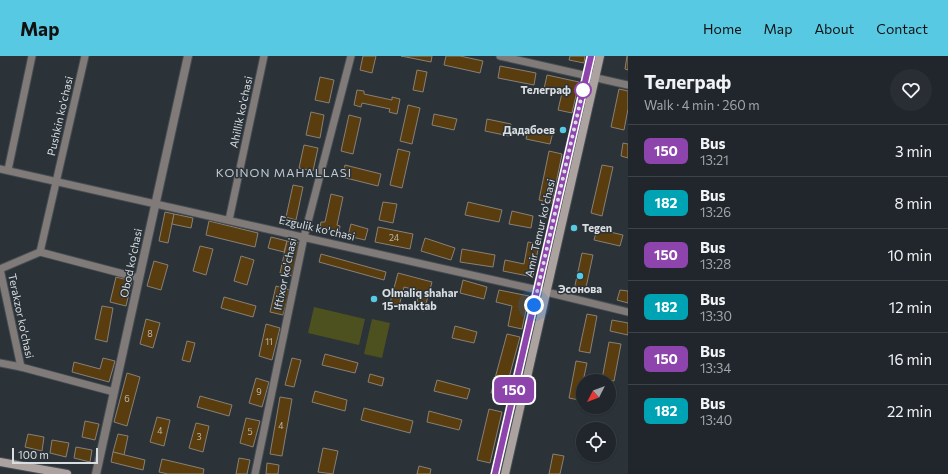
<!DOCTYPE html>
<meta charset="utf-8">
<style>
:root{--surface:#20262b;--page:#282e33;--text:#f1f3f6;--muted:#a2a5a9;--line:#3d4347;--accent:#57c9e2}
body{margin:0;font-family:Commissioner,sans-serif;background:var(--page);color:var(--text);height:100vh;display:flex;flex-direction:column;font-size:15px;white-space:nowrap}
*{box-sizing:border-box;margin:0}
p{font-size:13px;color:var(--muted)}
.icon{flex:none;width:22px;height:22px;fill:none;stroke:currentColor;stroke-width:2;stroke-linecap:round;stroke-linejoin:round}
.map{position:relative;flex:1;overflow:hidden}
.panel{display:flex;flex-direction:column;background:var(--surface);width:320px}
.panel>*{flex:none}
.badge{padding:0 8px;border-radius:6px;font-size:14px;line-height:26px}
.needle{width:26px;rotate:228deg}
.fabs{position:absolute;left:576px;top:318px;display:grid;gap:8px}
.fabs a{display:grid;place-items:center;width:40px;height:40px;border-radius:50%;background:var(--surface);box-shadow:0 1px 3px #0004,0 0 0 1px var(--line);font-size:20px}
.scale{position:absolute;left:12px;bottom:10px;width:86px;box-sizing:border-box;padding-left:4px;border:2px solid #d9dee2;border-top:0;font-size:11px;line-height:14px;white-space:nowrap;color:#d9dee2;-webkit-text-stroke:3px #2b3339;paint-order:stroke}
.you{position:absolute;width:20px;height:20px;margin:-10px;border:3px solid #fff;border-radius:50%;background:#1a73e8;box-shadow:0 0 0 6px #1a73e833}
.map>.badge{position:absolute;translate:-50% -50%;box-shadow:0 0 0 2px #fff}
.round{display:grid;place-items:center;flex:none;width:42px;height:42px;border-radius:21px;background:var(--page)}
.summary{display:flex;align-items:center;justify-content:space-between;height:68px;padding:0 16px}
h1{font-size:19px;font-weight:700;line-height:30px}
ul{padding:0;list-style:none}
li{display:flex;align-items:center;gap:12px;height:52px;padding:0 16px;border-top:1px solid var(--line)}
li div{flex:1}
li b{display:block;font-size:15px}
li em{font-style:normal}
li .badge{min-width:44px;font-weight:700;text-align:center}
header{display:flex;align-items:center;gap:24px;box-sizing:border-box;height:56px;padding:0 20px;background:var(--accent);color:#111}
header strong{font-size:19px}
nav{display:flex;gap:22px;margin-inline-start:auto;font-size:14px}
main{display:flex;flex:1;min-height:0}
.map>svg:first-child{display:block}
</style>
<header>
<strong>Map</strong>
<nav><a>Home</a><a>Map</a><a>About</a><a>Contact</a></nav>
</header>
<main>
<div class="map">
<svg width="628" height="418" viewBox="0 0 628 418">
<rect width="100%" height="100%" fill="#2b3339"/>
<g fill="#4c511f">
<path d="M314,251L365,263L359,289L308,277Z"/>
<path d="M372,263L390,267L382,302L364,298Z"/>
</g>
<g fill="#5a3d0e" stroke="#878077">
<path d="M363,0H376L372,17L360,14Z"/>
<path d="M401,0H432L431,6Z"/>
<path d="M446,0H460L483,5L480,17L444,9Z"/>
<path d="M570,0H585L584,7L569,4Z"/>
<path d="M627,0H628V14L625,13Z"/>
<path d="M500,10L536,17L534,29L498,22Z"/>
<path d="M417,14L427,16L423,36L413,34Z"/>
<path d="M547,19L579,26L572,57L558,54L562,37L544,33Z"/>
<path d="M320,21L334,24L329,47L315,44Z"/>
<path d="M619,33L628,35V53L624,74L611,71Z"/>
<path d="M357,34L364,35V38L392,44V41L400,43L397,58L389,56L390,53L362,47L361,51L354,49Z"/>
<path d="M408,49L420,52L412,88L400,85Z"/>
<path d="M311,56L324,59L320,82L306,79Z"/>
<path d="M434,58L457,63L454,74L432,69Z"/>
<path d="M349,59L361,62L353,98L341,95Z"/>
<path d="M487,63L511,68L509,80L485,75Z"/>
<path d="M529,71L553,76L550,88L526,83Z"/>
<path d="M623,87L628,88V102L621,100Z"/>
<path d="M304,89L318,92L313,115L299,112Z"/>
<path d="M398,93L410,96L402,132L390,129Z"/>
<path d="M549,95L562,98L552,147L539,144Z"/>
<path d="M345,109L381,118L378,130L342,121Z"/>
<path d="M602,109L613,111L602,160L591,157Z"/>
<path d="M293,129L303,131L296,164L286,161Z"/>
<path d="M331,138L343,141L337,169L340,170L339,176L320,172L321,166H325Z"/>
<path d="M383,146L397,148L393,167L379,164Z"/>
<path d="M468,146L502,154L499,166L465,159Z"/>
<path d="M512,155L533,160L531,172L509,168Z"/>
<path d="M165,156L174,158L168,187L159,185Z"/>
<path d="M174,158L193,162L191,172L172,168Z"/>
<path d="M209,165L258,177L255,191L206,179Z"/>
<path d="M351,168L368,173L365,184L348,180Z"/>
<path d="M378,171L413,178L410,193L375,186Z"/>
<path d="M597,173L623,179L620,190L594,184Z"/>
<path d="M271,181L287,185L284,196L268,192Z"/>
<path d="M425,182L455,192L451,204L421,195Z"/>
<path d="M287,185L300,187L292,220L280,217Z"/>
<path d="M528,186L539,188L533,221L503,215L505,204L524,208Z"/>
<path d="M200,190L213,193L206,219L193,215Z"/>
<path d="M462,193L495,199L493,211L460,206Z"/>
<path d="M582,197L593,199L585,236L574,234Z"/>
<path d="M321,198L386,216L384,224L319,206Z"/>
<path d="M241,200L254,204L247,229L234,225Z"/>
<path d="M154,205L168,209L161,234L147,230Z"/>
<path d="M398,217L432,226L424,255L415,253L420,235L404,231L399,250L390,247Z"/>
<path d="M116,221L132,225L126,250L110,246Z"/>
<path d="M463,224L487,231L484,243L460,237Z"/>
<path d="M276,230L290,234L283,259L270,256Z"/>
<path d="M499,234L529,240L522,273L508,270L512,250L496,246Z"/>
<path d="M620,234L628,235V247L617,244Z"/>
<path d="M224,241L256,250L253,261L221,252Z"/>
<path d="M102,250L113,252L107,286L95,283Z"/>
<path d="M587,258L597,260L590,297L579,295Z"/>
<path d="M146,263L160,267L153,292L140,288Z"/>
<path d="M612,264L628,267V279L610,275Z"/>
<path d="M266,268L280,272L272,304L259,300Z"/>
<path d="M455,270L477,276L474,287L452,282Z"/>
<path d="M507,278L520,281L504,340L491,337Z"/>
<path d="M187,285L195,287L190,306L182,304Z"/>
<path d="M609,286L621,288L614,325L602,323Z"/>
<path d="M325,298L358,307L355,317L322,309Z"/>
<path d="M103,302L115,305L109,326L72,316L74,306L100,313Z"/>
<path d="M292,302L301,304L294,331L285,329Z"/>
<path d="M576,305L587,307L579,344L569,342Z"/>
<path d="M127,317L140,321L127,370L114,366Z"/>
<path d="M370,318L384,322L382,330L368,326Z"/>
<path d="M256,322L269,326L262,351L249,347Z"/>
<path d="M437,324L470,333L467,343L434,335Z"/>
<path d="M315,335L347,344L345,355L312,346Z"/>
<path d="M200,340L232,349L229,360L197,351Z"/>
<path d="M280,341L292,343L282,400L270,398Z"/>
<path d="M364,352L413,365L410,377L361,364Z"/>
<path d="M489,353L502,356L490,407L477,404Z"/>
<path d="M429,355L462,364L459,374L427,366Z"/>
<path d="M157,361L170,364L164,390L150,386Z"/>
<path d="M246,362L260,365L253,391L240,387Z"/>
<path d="M85,365L99,368L95,384L82,381Z"/>
<path d="M196,367L209,370L203,396L189,392Z"/>
<path d="M28,378L44,381L42,395L25,391Z"/>
<path d="M118,378L128,380L124,399L113,396Z"/>
<path d="M52,384L69,387L66,401L50,397Z"/>
<path d="M76,391L92,394L90,406L74,402Z"/>
<path d="M323,392L338,395L333,418L318,416Z"/>
<path d="M113,396L145,404L143,414L111,406Z"/>
<path d="M553,398L564,400L560,418H549Z"/>
<path d="M239,402L250,404L247,418H236Z"/>
<path d="M162,403L204,413L203,418H168L159,416Z"/>
<path d="M267,407L279,409L278,418H266Z"/>
<path d="M419,410L431,413L430,418H417Z"/>
</g>
<g fill="none" stroke-linecap="round" stroke-linejoin="round">
<defs>
<g id="minor">
<path d="M500,0L628,29"/>
<path d="M0,113L538,234L628,256"/>
<path d="M8,114L32,0"/>
<path d="M229,164L264,0"/>
<path d="M40,196L139,222"/>
<path d="M0,213L40,196L85,0"/>
<path d="M0,213L21,311"/>
<path d="M0,307L21,311L114,336"/>
<path d="M255,418L304,181L351,0"/>
</g>
<path id="tertiary" d="M96,418L188,0"/>
<g id="secondary">
<path d="M0,406L67,418"/>
<path d="M495,418L591,0"/>
<path d="M505,418L600,0"/>
</g>
</defs>
<use href="#minor" stroke="#474e54" stroke-width="9"/>
<use href="#tertiary" stroke="#474e54" stroke-width="10"/>
<use href="#secondary" stroke="#474e54" stroke-width="10"/>
<use href="#minor" stroke="#807b79" stroke-width="7"/>
<use href="#tertiary" stroke="#807b79" stroke-width="8"/>
<use href="#secondary" stroke="#aca3a1" stroke-width="8"/>
</g>
<g fill="none" stroke-linecap="round" stroke-linejoin="round">
<defs>
<path id="line" d="M495,418L591,0"/>
</defs>
<use href="#line" stroke="#fff" stroke-width="9"/>
<use href="#line" stroke="#8e44ad" stroke-width="6"/>
<path stroke="#d9dee2" stroke-width="4" stroke-dasharray="0 7.2" d="M534,249L583,34"/>
</g>
<circle fill="#fff" stroke="#8e44ad" stroke-width="2" cx="583" cy="34" r="8"/>
<g fill="#57c9e2" stroke="#2b3339" stroke-width="1.5">
<circle cx="563" cy="74" r="4"/>
<circle cx="574" cy="172" r="4"/>
<circle cx="580" cy="220" r="4"/>
<circle cx="374" cy="243" r="4"/>
</g>
<g text-anchor="middle" stroke-width="3" stroke-linejoin="round" paint-order="stroke">
<g font-size="9" fill="#b9b6ad">
<text x="394" y="185">24</text>
<text x="150" y="281">8</text>
<text x="269" y="289">11</text>
<text x="259" y="339">9</text>
<text x="127" y="346">6</text>
<text x="281" y="373">4</text>
<text x="160" y="378">4</text>
<text x="250" y="379">5</text>
<text x="199" y="384">3</text>
</g>
<g font-size="11" font-weight="bold" fill="#d9dee2" stroke="#2b3339" text-anchor="end">
<text x="571" y="38">Телеграф</text>
</g>
<g font-size="11" fill="#d9dee2" stroke="#2b3339">
<text transform="translate(241 56) rotate(-78)" y="4">Ahillik ko'chasi</text>
<text transform="translate(60 60) rotate(-77)" y="4">Pushkin ko'chasi</text>
<text transform="translate(317 172) rotate(13)" y="4">Ezgulik ko'chasi</text>
<text transform="translate(540 172) rotate(-77)" y="4">Amir Temur ko'chasi</text>
<text transform="translate(131 207) rotate(-78)" y="4">Obod ko'chasi</text>
<text transform="translate(285 218) rotate(-78)" y="4">Iftixor ko'chasi</text>
<text transform="translate(21 260) rotate(78)" y="4">Terakzor ko'chasi</text>
</g>
<g font-size="11" font-weight="bold" fill="#d9dee2" stroke="#2b3339" text-anchor="start">
<text x="555" y="78" text-anchor="end">Дадабоев</text>
<text x="582" y="176">Tegen</text>
<text x="580" y="237" text-anchor="middle">Эсонова</text>
<text x="382" y="241">Olmaliq shahar<tspan x="382" dy="13">15-maktab</tspan></text>
</g>
<g font-size="12" letter-spacing="1" fill="#bfc9d1" stroke="#2b3339">
<text x="284" y="121">KOINON MAHALLASI</text>
</g>
</g>
</svg>
<div class="fabs">
<a><svg class="needle" viewBox="-14 -14 28 28"><path d="M0-13l5 13h-10z" fill="#e53935"/><path d="M0 13l5-13h-10z" fill="#a2a5a9"/></svg></a>
<a><svg class="icon" aria-label="locate" viewBox="0 0 24 24"><circle cx="12" cy="12" r="6"/><path d="M12 2v4M12 18v4M2 12h4M18 12h4"/></svg></a>
</div>
<div class="scale">100 m</div>
<div class="you" style="left:534px;top:249px"></div>
<b class="badge" style="left:514px;top:334px;background:#8e44ad;color:#fff">150</b>
</div>
<section class="panel">
<div class="summary"><div><h1>Телеграф</h1><p>Walk · 4 min · 260 m</p></div><a class="round"><svg class="icon" aria-label="heart" viewBox="0 0 24 24"><path d="M12 20l-8-8c-3-5 5-10 8-4 3-6 11-1 8 4z"/></svg></a></div>
<ul>
<li><span class="badge" style="background:#8e44ad;color:#fff">150</span><div><b>Bus</b><p>13:21</p></div><em>3 min</em></li>
<li><span class="badge" style="background:#00a3b4;color:#fff">182</span><div><b>Bus</b><p>13:26</p></div><em>8 min</em></li>
<li><span class="badge" style="background:#8e44ad;color:#fff">150</span><div><b>Bus</b><p>13:28</p></div><em>10 min</em></li>
<li><span class="badge" style="background:#00a3b4;color:#fff">182</span><div><b>Bus</b><p>13:30</p></div><em>12 min</em></li>
<li><span class="badge" style="background:#8e44ad;color:#fff">150</span><div><b>Bus</b><p>13:34</p></div><em>16 min</em></li>
<li><span class="badge" style="background:#00a3b4;color:#fff">182</span><div><b>Bus</b><p>13:40</p></div><em>22 min</em></li>
</ul>
</section>
</main>
